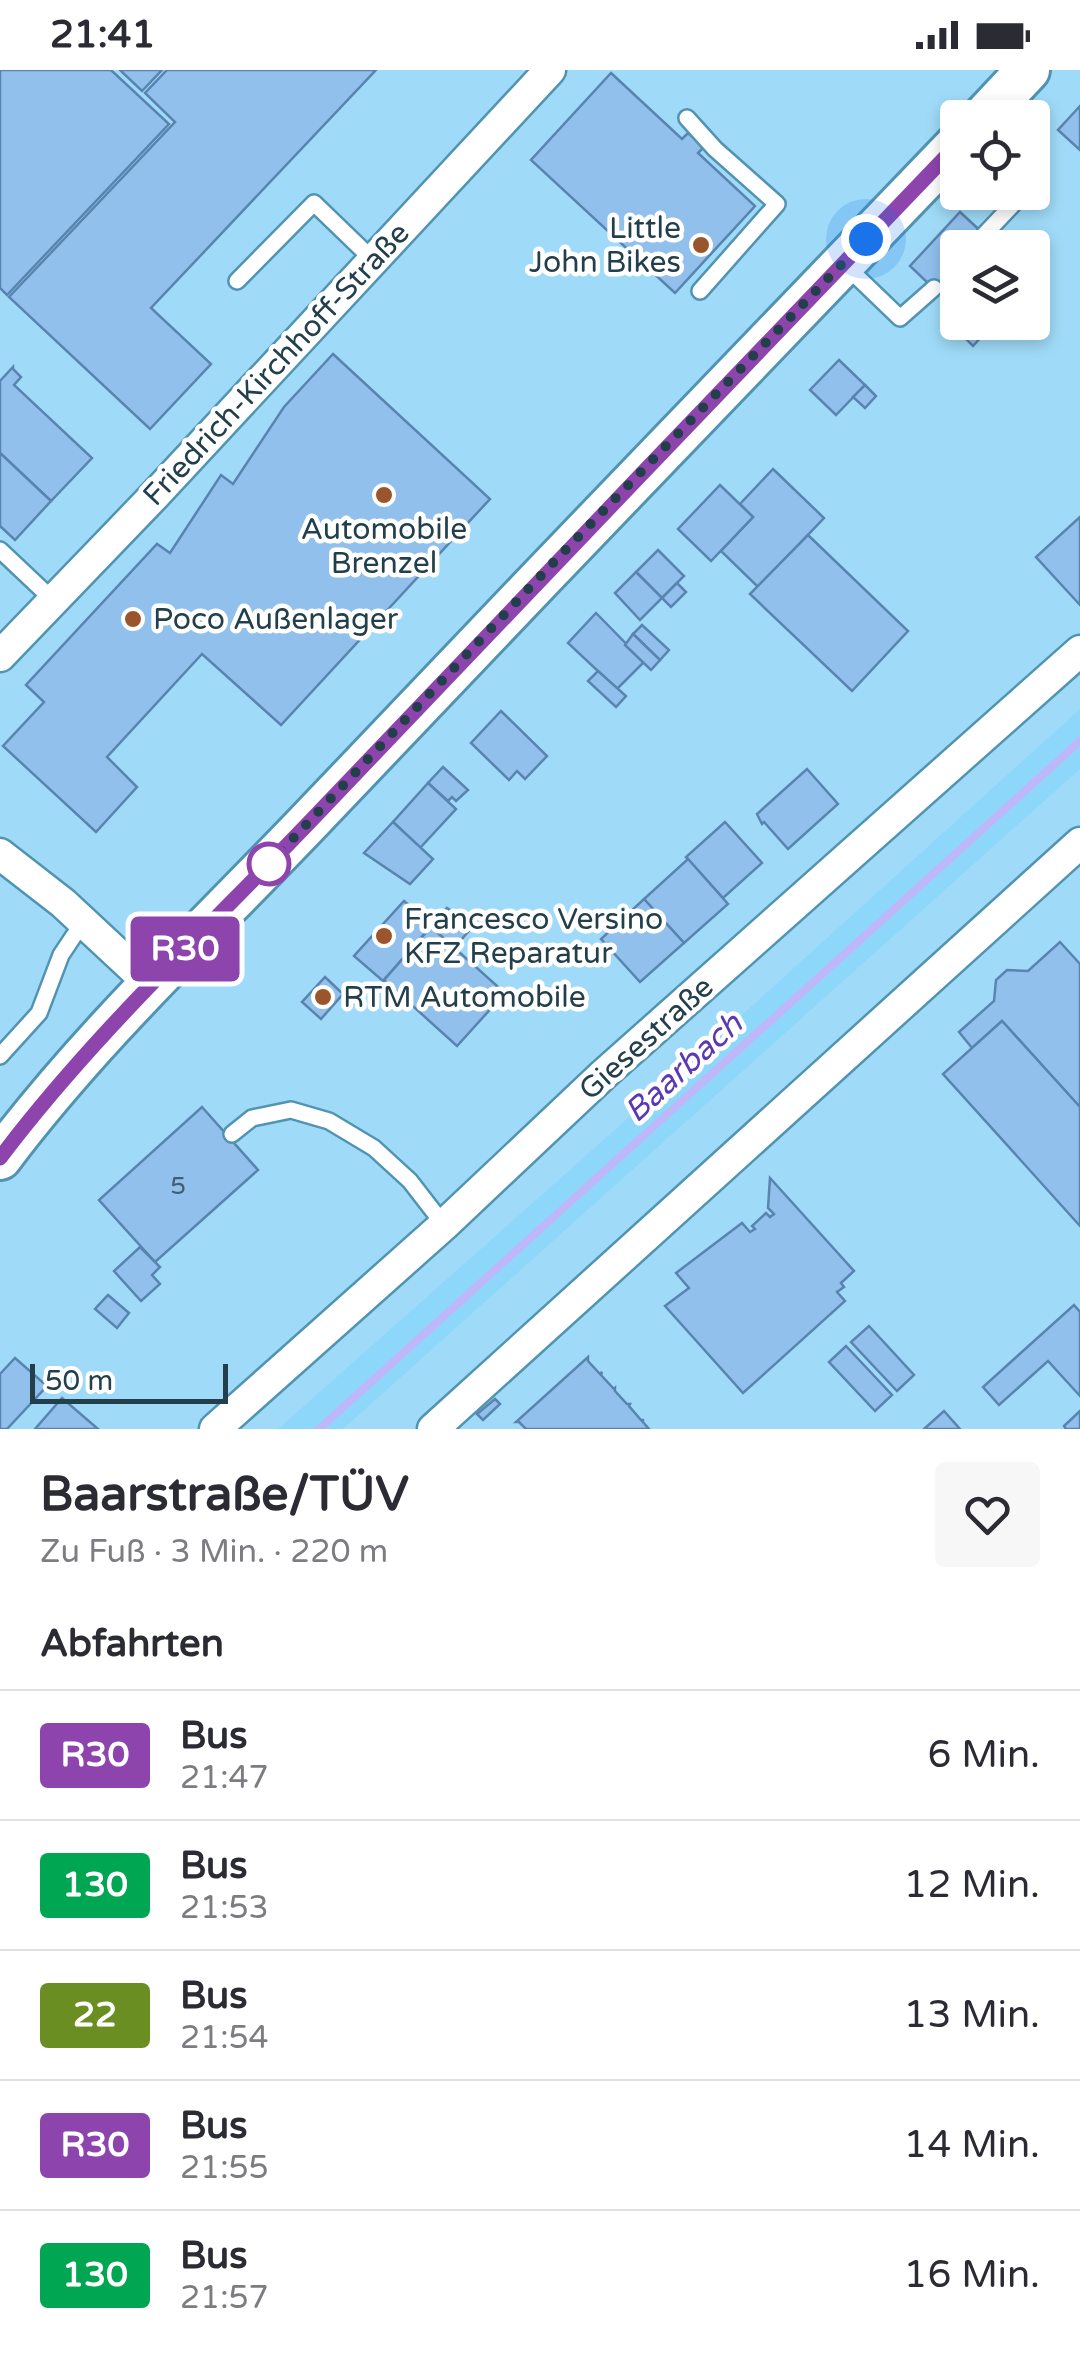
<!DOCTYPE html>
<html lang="de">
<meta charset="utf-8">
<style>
:root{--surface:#fff;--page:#f7f7f7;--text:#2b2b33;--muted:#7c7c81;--line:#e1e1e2}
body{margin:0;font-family:"Varela Round",sans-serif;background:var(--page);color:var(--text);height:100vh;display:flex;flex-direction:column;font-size:38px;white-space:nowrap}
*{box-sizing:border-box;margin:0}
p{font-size:32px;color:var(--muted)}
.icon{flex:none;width:55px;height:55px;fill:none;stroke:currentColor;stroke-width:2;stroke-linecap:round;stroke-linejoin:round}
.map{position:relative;height:1359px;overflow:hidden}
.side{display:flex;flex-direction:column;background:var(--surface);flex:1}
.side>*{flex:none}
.badge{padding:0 20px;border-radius:8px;font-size:35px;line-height:65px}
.buttons{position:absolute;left:940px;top:30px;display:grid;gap:20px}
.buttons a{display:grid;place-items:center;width:110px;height:110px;border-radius:10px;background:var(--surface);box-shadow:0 5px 15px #0003;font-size:50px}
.scale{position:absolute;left:30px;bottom:25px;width:198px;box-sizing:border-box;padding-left:10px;border:5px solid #233f4c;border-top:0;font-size:28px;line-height:35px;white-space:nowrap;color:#233f4c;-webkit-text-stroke:8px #fff;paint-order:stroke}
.you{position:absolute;width:50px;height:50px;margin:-25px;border:8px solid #fff;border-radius:50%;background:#1a73e8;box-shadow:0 0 0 15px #1a73e833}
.map>.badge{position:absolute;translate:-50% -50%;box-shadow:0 0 0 5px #fff}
h2{padding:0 40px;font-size:38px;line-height:90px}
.round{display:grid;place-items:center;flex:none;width:105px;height:105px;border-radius:10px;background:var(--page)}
.headline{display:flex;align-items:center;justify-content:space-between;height:170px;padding:0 40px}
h1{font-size:48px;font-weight:700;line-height:75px}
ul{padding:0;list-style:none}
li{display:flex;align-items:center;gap:30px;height:130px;padding:0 40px;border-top:2px solid var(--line)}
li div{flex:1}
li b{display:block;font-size:38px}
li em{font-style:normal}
li .badge{min-width:110px;font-weight:700;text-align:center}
.status{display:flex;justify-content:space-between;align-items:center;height:70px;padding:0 50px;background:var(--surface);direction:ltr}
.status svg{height:28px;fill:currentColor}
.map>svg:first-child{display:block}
</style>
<div class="status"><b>21:41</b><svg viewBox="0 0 49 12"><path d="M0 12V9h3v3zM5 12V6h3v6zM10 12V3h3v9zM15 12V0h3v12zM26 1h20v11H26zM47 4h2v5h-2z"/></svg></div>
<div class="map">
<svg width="1080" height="1359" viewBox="0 0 1080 1359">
<rect width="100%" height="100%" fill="#bde5f8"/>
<path fill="#9fdbf8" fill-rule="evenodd" d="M0,0H1080V1359H0ZM958,48H1032V122H958ZM958,178H1032V252H958Z"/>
<path fill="#8dd8fa" d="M1080,639V699L343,1359H278L618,1057Z"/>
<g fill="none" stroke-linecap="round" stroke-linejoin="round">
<path stroke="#beb7fa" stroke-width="8" d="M319,1359L1080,671"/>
</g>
<g fill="#92c0ed" stroke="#5884af" stroke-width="2.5">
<path d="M0,0H111L169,54L7,225L0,218Z"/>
<path d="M120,0H162L142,21Z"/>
<path d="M167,0H376L151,238L211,294L150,359L9,227L175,52L145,23Z"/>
<path d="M611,3L682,69L688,63L704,77L698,83L755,136L675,223L531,90Z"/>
<path d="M1080,36V80L1058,60Z"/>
<path d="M960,142L999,178H958V228L951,235L910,196Z"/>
<path d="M1032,186L1046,199L1043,202L1048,206L1032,222Z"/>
<path d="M958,228V252H995L973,276L943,246Z"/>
<path d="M333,284L490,429L281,655L202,584L107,687L137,717L96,762L3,676L44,632L26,615L157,474L170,483L221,405L233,414L284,337Z"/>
<path d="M839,290L865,315L836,345L810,320Z"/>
<path d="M13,297V299L21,307L14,315L92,388L51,431L0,383V311Z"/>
<path d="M865,315L876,326L865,338L853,327Z"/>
<path d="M0,383L51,431L15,470L0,456Z"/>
<path d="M773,399L824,448L758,517L721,481L753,447L740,434Z"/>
<path d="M720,415L753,447L711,491L678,459Z"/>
<path d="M1080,447V535L1036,487Z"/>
<path d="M808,465L908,561L852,621L750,524Z"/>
<path d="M658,480L684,506L662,528L636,502Z"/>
<path d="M636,502L662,528L640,550L615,523Z"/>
<path d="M677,513L686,522L671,537L662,528Z"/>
<path d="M596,543L644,592L617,619L568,573Z"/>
<path d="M642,555L669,580L660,590L633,564Z"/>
<path d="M633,564L660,590L651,600L625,575Z"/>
<path d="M598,601L626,626L616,637L588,611Z"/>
<path d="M501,641L547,686L525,709L517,701L509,710L471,673Z"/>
<path d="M443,697L468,720L456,731L452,727L448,731L428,713Z"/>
<path d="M807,699L838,734L788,779L764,752L762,754L757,744Z"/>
<path d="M428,713L456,739L420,778L393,752Z"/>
<path d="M393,752L433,789L410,814L364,783Z"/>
<path d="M725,752L762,793L723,828L686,787Z"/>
<path d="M688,789L728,834L684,873L644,829Z"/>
<path d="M644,829L684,873L640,912L601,869Z"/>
<path d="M404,831L432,855L383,911L354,886Z"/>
<path d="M447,838L474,855L454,878L431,857Z"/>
<path d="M431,857L505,923L457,976L384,910Z"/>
<path d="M1060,872L1080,894V1037L1002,951L972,978L959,962L994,931L996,910L1007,900L1028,901Z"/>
<path d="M325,907L343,924L321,949L302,932Z"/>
<path d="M1002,951L1080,1037V1156L943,1004Z"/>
<path d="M202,1037L258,1100L155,1192L99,1130Z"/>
<path d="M770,1108L854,1201L841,1213L844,1217L837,1222L845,1231L743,1323L665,1236L689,1218L676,1203L742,1153L750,1162L755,1159L752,1156L766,1143L770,1147L774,1144L768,1138Z"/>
<path d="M140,1177L160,1197L152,1205L160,1214L141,1231L114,1201Z"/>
<path d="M108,1225L129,1243L117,1258L95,1239Z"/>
<path d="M1074,1235L1080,1242V1326L1048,1291L999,1335L983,1317Z"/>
<path d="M869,1256L914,1305L897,1321L851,1272Z"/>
<path d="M846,1276L892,1325L875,1341L829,1292Z"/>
<path d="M588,1287V1291L600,1304L602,1302L601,1305L614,1319L615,1318V1321L627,1334H630L629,1336L641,1350H644L642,1351L649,1359H526L519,1352H516Z"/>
<path d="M15,1288L47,1316L7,1359H0V1304Z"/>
<path d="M62,1328L98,1359H35Z"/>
<path d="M495,1329L500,1334L483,1350L477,1344Z"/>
<path d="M944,1341L960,1359H924Z"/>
<path d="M1080,1341V1359H1066L1064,1356Z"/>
</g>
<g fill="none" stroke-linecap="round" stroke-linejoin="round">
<defs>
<g id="lane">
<path d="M687,48L715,79L777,134L700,221"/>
<path d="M984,165L1018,129L1017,122"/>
<path d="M846,196L900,248L934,218"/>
<path d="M237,211L314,133L373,190"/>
<path d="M0,480L53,530"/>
<path d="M0,986L39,943L61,885L83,852"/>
<path d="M232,1064L252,1048L291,1040L329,1051L374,1078L410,1111L444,1155"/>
</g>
<g id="street">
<path d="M0,586L154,426L550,0"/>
<path d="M0,784L63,833L150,914"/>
<path d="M215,1359L444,1155L604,1004L1080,581"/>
<path d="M433,1359L1080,773"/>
</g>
<g id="secondary">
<path d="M983,48L1028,0"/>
<path d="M0,1088C95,962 210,856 318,742C530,518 744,297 958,74"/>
</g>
</defs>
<use href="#lane" stroke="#5194b2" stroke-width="20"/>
<use href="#street" stroke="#5194b2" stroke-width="35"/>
<use href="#secondary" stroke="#5194b2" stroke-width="48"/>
<use href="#lane" stroke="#fff" stroke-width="15"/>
<use href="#street" stroke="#fff" stroke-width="30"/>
<use href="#secondary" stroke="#fff" stroke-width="42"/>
</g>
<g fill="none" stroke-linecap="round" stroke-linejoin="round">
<defs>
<path id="line" d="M0,1088C96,961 213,854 322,739C533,516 746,296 958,74"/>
</defs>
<use href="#line" stroke="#fff" stroke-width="22"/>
<use href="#line" stroke="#8e44ad" stroke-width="15"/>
<path stroke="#233f4c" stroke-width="10" stroke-dasharray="0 18" d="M269,794L552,494L866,169"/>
</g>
<g fill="#9b552d" stroke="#fff" stroke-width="4">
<circle cx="701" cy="175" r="10"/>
<circle cx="384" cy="425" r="10"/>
<circle cx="133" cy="549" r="10"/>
<circle cx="384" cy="866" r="10"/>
<circle cx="323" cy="927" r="10"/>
</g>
<circle fill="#fff" stroke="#8e44ad" stroke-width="5" cx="269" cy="794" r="20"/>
<g text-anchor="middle" stroke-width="9" stroke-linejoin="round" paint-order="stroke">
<g font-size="25" fill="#3f5f74">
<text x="178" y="1124">5</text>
</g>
<g font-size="30" fill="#233f4c" stroke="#fff" text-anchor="start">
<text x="681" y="168" text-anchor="end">Little<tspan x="681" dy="34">John Bikes</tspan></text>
<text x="384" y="469" text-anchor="middle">Automobile<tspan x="384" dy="34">Brenzel</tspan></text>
<text x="153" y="559">Poco Außenlager</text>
<text x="404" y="859">Francesco Versino<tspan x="404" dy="34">KFZ Reparatur</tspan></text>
<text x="343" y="937">RTM Automobile</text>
</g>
<g font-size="30" fill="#233f4c" stroke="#fff">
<text transform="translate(276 294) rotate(-47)" y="10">Friedrich-Kirchhoff-Straße</text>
<text transform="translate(646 968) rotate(-42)" y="10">Giesestraße</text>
</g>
<g font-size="32" font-style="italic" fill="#5939b6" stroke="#fff">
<text transform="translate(683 997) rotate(-42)" y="11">Baarbach</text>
</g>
</g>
</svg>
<div class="buttons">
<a><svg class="icon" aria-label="locate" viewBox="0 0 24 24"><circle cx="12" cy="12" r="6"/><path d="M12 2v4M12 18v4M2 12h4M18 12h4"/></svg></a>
<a><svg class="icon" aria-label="layers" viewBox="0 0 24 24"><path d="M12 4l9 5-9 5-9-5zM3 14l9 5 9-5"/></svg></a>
</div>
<div class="scale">50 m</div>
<div class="you" style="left:866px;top:169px"></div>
<b class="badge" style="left:185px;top:879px;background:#8e44ad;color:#fff">R30</b>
</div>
<section class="side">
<div class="headline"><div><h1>Baarstraße/TÜV</h1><p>Zu Fuß · 3 Min. · 220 m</p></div><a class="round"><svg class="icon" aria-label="heart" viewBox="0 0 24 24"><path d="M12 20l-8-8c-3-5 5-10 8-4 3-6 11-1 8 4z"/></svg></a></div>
<h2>Abfahrten</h2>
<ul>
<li><span class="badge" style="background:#8e44ad;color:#fff">R30</span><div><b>Bus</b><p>21:47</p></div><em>6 Min.</em></li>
<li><span class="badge" style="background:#00a651;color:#fff">130</span><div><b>Bus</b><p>21:53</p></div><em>12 Min.</em></li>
<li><span class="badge" style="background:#6b8e23;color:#fff">22</span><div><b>Bus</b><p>21:54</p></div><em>13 Min.</em></li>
<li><span class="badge" style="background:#8e44ad;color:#fff">R30</span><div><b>Bus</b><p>21:55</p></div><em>14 Min.</em></li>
<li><span class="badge" style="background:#00a651;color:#fff">130</span><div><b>Bus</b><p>21:57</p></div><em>16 Min.</em></li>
</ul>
</section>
